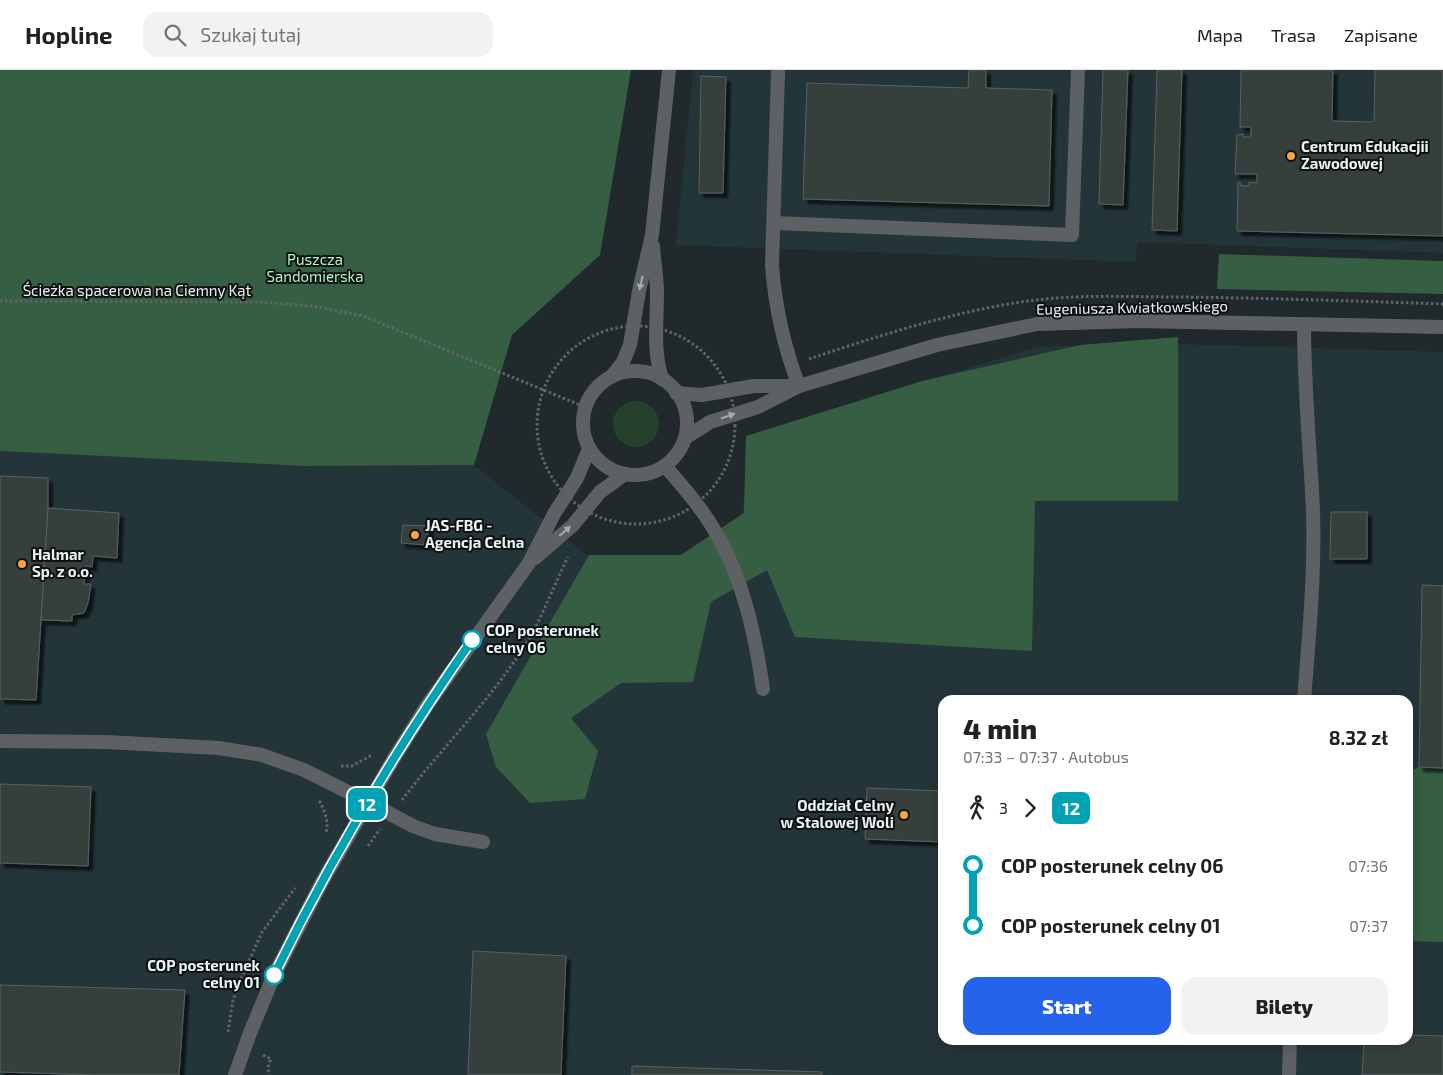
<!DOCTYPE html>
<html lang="pl">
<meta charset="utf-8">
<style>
:root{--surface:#fff;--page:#f2f2f2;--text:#202124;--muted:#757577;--line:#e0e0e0;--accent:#2563eb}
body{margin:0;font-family:"Exo 2",sans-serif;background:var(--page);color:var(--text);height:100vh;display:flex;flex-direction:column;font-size:19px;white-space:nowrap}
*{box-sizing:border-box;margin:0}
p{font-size:16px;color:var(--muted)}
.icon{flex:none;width:28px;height:28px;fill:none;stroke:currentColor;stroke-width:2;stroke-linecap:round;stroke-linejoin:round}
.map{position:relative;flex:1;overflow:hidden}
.panel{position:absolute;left:938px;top:625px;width:475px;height:350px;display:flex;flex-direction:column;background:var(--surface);border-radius:15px;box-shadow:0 2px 12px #0003}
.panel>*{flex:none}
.badge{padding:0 10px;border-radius:8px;font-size:18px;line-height:32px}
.map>.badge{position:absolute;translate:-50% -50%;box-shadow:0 0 0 2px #fff}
.legs{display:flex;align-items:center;gap:8px;height:55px;padding:0 25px;font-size:16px}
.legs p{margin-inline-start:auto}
.head{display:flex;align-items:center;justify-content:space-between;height:85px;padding:0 25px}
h1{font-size:28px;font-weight:800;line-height:38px}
.cta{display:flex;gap:10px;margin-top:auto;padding:10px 25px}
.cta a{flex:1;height:58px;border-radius:15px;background:var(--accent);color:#fff;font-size:20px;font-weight:800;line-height:58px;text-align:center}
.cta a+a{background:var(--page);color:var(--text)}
ul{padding:0 25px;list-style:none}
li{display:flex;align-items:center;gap:18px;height:60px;font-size:19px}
li i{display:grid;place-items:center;width:8px;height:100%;margin:0 6px;background:currentColor}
li i::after{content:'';width:12px;height:12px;margin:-6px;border:4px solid;border-radius:50%;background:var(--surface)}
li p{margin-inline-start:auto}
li:first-child i{background:linear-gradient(#0000 50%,currentColor 0)}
li:last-child i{background:linear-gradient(currentColor 50%,#0000 0)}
header{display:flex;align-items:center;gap:30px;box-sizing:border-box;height:70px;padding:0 25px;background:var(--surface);border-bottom:1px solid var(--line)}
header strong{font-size:24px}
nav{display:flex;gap:28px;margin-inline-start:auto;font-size:18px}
.search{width:350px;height:45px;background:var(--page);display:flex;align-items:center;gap:12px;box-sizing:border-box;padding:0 18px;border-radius:15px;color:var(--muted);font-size:19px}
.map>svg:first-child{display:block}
</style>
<header>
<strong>Hopline</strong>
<div class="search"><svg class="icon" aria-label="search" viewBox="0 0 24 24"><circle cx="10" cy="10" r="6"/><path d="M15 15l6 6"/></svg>Szukaj tutaj</div>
<nav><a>Mapa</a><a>Trasa</a><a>Zapisane</a></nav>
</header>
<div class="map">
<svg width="1443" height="1005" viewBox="0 0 1443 1005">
<defs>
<filter id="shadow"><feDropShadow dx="4.5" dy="4.5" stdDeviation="1" flood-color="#0009"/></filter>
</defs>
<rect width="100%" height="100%" fill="#20292b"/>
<g fill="#243539" fill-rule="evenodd">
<path d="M693,0H1443V183L1137,172L1136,192L676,175Z"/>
<path d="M1145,273L1443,282V1005H0V381L305,396L474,395L588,486L681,485L743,443L746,366L1037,277ZM942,630H1408V970H942Z"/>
</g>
<circle fill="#27412f" cx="636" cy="354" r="23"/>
<g fill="#365e43">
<path d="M0,0H631L600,185L512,265L474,395L305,396L0,381Z"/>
<path d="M1219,184L1443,191V224L1217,219Z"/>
<path d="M1178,267V431H1035L1032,581L795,567L767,500L711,532L693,612L621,613L571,648L598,681L585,729L530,733L496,697L486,664L589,485H681L744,443L746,366L922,311L1080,275Z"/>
<path d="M1419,697H1443V872L1408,871V702Z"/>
</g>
<g fill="#36403e" stroke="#576260" filter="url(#shadow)">
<path d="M969,0H986V18L1052,20L1049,136L803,129L807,13L968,18Z"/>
<path d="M1103,0H1128L1123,135L1099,134Z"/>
<path d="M1157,0H1182L1177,161L1152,160Z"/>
<path d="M1241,0H1333L1332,51L1374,52L1375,0H1443V166L1237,161L1238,112L1241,113V116H1249V112L1257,113V104H1235L1237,65L1243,64V67H1251V57H1240Z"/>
<path d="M701,6L726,7L723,123H699Z"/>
<path d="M0,406L48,408V438L36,630L0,629Z"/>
<path d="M48,438L119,443L117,488L93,486L92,497L86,496L84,514H91L88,533L84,543L72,545V551L41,550Z"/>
<path d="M1331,442H1367V489H1330Z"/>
<path d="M403,455L429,456L426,475L401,473Z"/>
<path d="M1422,515L1443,516V698L1419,697Z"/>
<path d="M0,714L91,717L88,796L0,793Z"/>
<path d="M867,718L942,721V772L865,769Z"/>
<path d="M473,881L566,886L561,1005H468Z"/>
<path d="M0,915L185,920L179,1005H98L0,1002Z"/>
<path d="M1408,965L1443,966V1005H1362L1364,970H1408Z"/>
<path d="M632,996L822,1002V1005H632Z"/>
</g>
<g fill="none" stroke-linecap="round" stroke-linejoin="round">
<g stroke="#5e6668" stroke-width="3" stroke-dasharray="2.5 2.5" stroke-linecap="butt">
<path d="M0,231L260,232L312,236L363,246L585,337"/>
<circle cx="636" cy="355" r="99"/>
<path d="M809,289C878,266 955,241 1028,231C1078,224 1129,227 1179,227C1267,228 1355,231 1443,234"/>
<path d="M341,696H352L372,685"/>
<path d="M402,730C440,680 485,636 520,583C540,554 552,519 568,487"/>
<path d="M321,731L320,732C325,742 329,752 326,763"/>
<path d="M368,776L380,759"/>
<path d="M228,962L233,930L241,909L262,862L295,818"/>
<path d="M263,985L271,989L268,997L269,1005"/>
</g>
<g stroke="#5e6164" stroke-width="14">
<path d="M778,3L772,195C775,237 784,277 799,316"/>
<path d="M774,153L1072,165L1078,0"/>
<path d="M665,396C683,417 702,438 716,463C744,511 755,565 763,619"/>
<path d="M0,671L106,672L219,678L262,685L304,700L368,732L413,756L435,764L483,772"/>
</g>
<g stroke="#5e6164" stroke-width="14">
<path d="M1304,630C1309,567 1315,504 1313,440C1310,378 1304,317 1304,254"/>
<path d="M1289,1005L1290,970"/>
</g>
<g stroke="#5e6164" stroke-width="14">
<path d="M653,176C654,192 657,208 657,223C657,253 653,281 662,309"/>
<circle cx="635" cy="353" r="52"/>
<path d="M611,307L623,292L630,275L639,221L652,165L669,0"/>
<path d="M676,323L702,325L754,316H796"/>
<path d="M685,368L710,352L758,337L799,316L937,275L1037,254L1139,251L1443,257"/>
<path d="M535,488L573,455L600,422L625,404"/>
<path d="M235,1005L250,963L274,905L323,810L394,688L428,634L529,493L554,444L577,408L589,379"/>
</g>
</g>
<defs><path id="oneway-solid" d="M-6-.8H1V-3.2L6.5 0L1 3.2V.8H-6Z" transform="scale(1.25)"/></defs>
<g fill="#a5aaac">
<use href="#oneway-solid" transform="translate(641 213) rotate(103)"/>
<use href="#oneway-solid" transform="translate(728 346) rotate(-19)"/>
<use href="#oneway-solid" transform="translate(565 461) rotate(-41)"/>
</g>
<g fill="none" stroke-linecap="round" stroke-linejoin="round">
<defs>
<path id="line-1" d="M274,905C331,788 398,676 472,570"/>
</defs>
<use href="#line-1" stroke="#fff" stroke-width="11"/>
<use href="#line-1" stroke="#00a3b4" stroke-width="8"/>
</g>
<g fill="#f6a247" stroke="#0d1112" stroke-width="2">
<circle cx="1291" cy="86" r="5"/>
<circle cx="415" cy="465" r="5"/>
<circle cx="22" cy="494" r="5"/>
<circle cx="904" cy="745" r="5"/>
</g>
<g fill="#fff" stroke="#00a3b4" stroke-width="2.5">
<circle cx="472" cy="570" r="9"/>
<circle cx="274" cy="905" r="9"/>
</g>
<g text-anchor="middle" stroke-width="4" stroke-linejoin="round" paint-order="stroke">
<g font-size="15" font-weight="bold" fill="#ecf3f4" stroke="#0d1112" text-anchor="start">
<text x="1301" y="82">Centrum Edukacjii<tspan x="1301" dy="17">Zawodowej</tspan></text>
<text x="425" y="461">JAS-FBG -<tspan x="425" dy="17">Agencja Celna</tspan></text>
<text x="32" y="490">Halmar<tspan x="32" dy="17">Sp. z o.o.</tspan></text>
<text x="894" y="741" text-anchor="end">Oddział Celny<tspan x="894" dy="17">w Stalowej Woli</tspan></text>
</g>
<g font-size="15" fill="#b2f5c6" stroke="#0d1112">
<text x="315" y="195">Puszcza<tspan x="315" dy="17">Sandomierska</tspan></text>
</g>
<g font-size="15" fill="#ecf3f4" stroke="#0d1112">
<text x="137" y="226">Ścieżka spacerowa na Ciemny Kąt</text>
<text transform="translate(1132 238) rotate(-1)" y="5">Eugeniusza Kwiatkowskiego</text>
</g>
<g font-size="15" font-weight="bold" fill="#ecf3f4" stroke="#0d1112" text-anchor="start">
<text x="486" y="566">COP posterunek<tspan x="486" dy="17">celny 06</tspan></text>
<text x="260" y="901" text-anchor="end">COP posterunek<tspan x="260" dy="17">celny 01</tspan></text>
</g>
</g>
</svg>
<b class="badge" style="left:367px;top:734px;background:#00a3b4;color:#fff">12</b>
<section class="panel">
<div class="head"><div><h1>4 min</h1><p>07:33 – 07:37 · Autobus</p></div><b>8.32 zł</b></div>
<div class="legs"><svg class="icon" aria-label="walk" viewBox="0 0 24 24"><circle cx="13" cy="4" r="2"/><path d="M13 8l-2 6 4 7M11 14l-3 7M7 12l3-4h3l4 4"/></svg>3<svg class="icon" aria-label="forward" viewBox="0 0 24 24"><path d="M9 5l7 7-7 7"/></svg><b class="badge" style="background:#00a3b4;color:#fff">12</b></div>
<ul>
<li><i style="color:#00a3b4"></i><b>COP posterunek celny 06</b><p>07:36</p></li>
<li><i style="color:#00a3b4"></i><b>COP posterunek celny 01</b><p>07:37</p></li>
</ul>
<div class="cta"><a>Start</a><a>Bilety</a></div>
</section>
</div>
